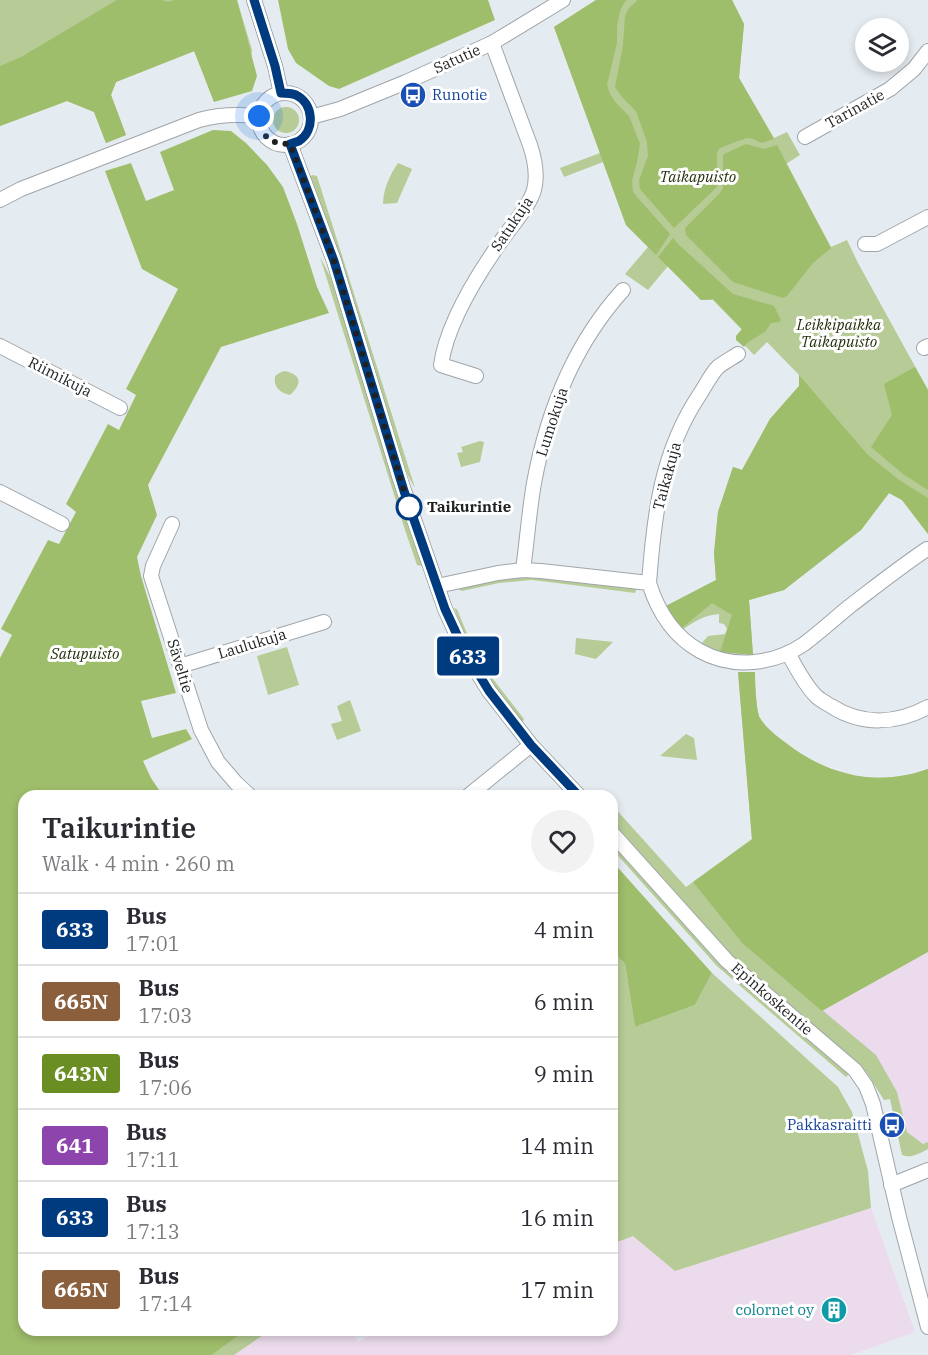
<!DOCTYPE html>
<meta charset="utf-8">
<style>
:root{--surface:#fff;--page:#f2f2f3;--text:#2b2b33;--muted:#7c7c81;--line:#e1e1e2}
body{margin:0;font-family:"IBM Plex Serif",serif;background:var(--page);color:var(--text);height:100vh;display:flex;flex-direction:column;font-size:22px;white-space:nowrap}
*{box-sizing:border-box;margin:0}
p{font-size:20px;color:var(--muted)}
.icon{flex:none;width:33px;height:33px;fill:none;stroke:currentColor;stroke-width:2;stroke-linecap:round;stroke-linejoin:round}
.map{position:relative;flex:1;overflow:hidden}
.side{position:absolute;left:18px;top:790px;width:600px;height:546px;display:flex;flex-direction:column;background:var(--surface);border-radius:18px;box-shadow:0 3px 9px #0003}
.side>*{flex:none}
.badge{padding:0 12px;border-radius:4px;font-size:21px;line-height:39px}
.tools{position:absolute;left:855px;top:18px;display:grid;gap:12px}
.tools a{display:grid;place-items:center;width:54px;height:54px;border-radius:50%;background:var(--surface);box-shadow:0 3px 9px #0003;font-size:30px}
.you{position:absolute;width:30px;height:30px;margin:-15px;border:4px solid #fff;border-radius:50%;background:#1a73e8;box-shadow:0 0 0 9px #1a73e833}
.map>.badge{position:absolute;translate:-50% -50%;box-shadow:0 0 0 3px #fff}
.round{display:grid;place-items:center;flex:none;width:63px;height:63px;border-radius:32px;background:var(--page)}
.overview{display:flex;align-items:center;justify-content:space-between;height:102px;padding:0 24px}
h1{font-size:28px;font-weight:600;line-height:45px}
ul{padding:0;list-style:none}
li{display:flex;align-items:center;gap:18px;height:72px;padding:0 24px;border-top:2px solid var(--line)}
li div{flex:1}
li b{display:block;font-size:22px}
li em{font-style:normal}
li .badge{min-width:66px;font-weight:700;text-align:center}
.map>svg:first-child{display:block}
</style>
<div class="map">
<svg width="928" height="1355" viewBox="0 0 928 1355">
<rect width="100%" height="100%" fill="#e5ecf1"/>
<g fill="#ecdbec">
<path d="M928,952V1142L923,1144L907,1132L897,1092L822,1011Z"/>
<path d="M871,1208L915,1332L851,1355H234L269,1331H352L358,1342L381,1330H612V1244L633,1236L675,1271Z"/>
</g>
<g fill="#b6cb95">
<path d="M0,0H237L252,50L251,58L214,102L195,51L116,82L111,95L126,135L106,143L94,112L67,101L0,126Z"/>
<path d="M596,0H732L744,24L739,78L774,138L787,132L800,155L786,164L831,247L847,240L858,263L928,390V534L902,500L889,493L861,530L784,590L749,600L753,655L720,652L701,644L708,636L725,634L727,629L724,624L719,623V614C704,615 693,622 681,631L664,607L716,580L714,553L718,512L733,467L742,470L770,419L799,386V375L767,342L754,355L736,336L742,330L713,300H701L668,266L648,290L625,274L648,247L626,225L603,162L564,177L560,168L600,153L554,27Z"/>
<circle cx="286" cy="120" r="13"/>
<path d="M398,163L412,169L397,203L383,204C383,189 390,175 398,163Z"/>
<path d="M313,175L317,176L415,488L404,469L341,268L310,176Z"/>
<path d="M320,257L332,280L422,566L417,565L406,533Z"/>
<path d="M285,371C302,375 302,384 290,395C280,393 273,387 275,376L281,372Z"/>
<path d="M480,441L484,442L480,462L461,467L457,453L463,452L461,447Z"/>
<path d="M520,576H540L637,588L635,593L549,582L531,580L499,583L462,591L458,589L479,583Z"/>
<path d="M454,608L457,609L468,636L490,675L524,719L522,723C492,686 471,653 454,608Z"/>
<path d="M576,638L613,642L596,659L575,654Z"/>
<path d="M287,647L299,685L268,695L257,656Z"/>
<path d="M738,672H755C755,682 756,711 760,718C766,728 776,736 786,743C820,770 863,784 906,775C913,774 921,771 928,769L743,944L876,1055L897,1092L907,1132L923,1144L928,1142V1149C920,1153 911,1159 902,1155L890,1099L884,1100L867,1073L725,950L612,824V805L686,887L752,840Z"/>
<path d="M350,700L361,731L337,740L331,724L342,721L337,706Z"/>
<path d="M686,734L694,738L697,760L660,756Z"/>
<path d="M612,842L849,1074L846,1077L717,966L612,849Z"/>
<path d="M612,951L625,964L635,1027L695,1005L712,973L838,1087L852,1112L868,1171L871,1208L675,1271L633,1236L612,1244Z"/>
<path d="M245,1331H269L234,1355H212Z"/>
</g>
<g fill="#9fbe6b">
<path d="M117,0H161L168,2L175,0H237L257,76L252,91L214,102L194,51L116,82L111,95L126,135L106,143L94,112L67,101L0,126V66L21,57Z"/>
<path d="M278,0H488L495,20L339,89L329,86L296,63L288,49Z"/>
<path d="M596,0H627L624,3L620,11L617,26V43L607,85L610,94L616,103L629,116L640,144L637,162L632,181L633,192L637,197L670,234L656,255L626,225L554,27Z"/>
<path d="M637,0H732L744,24L739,78L774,139L762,143C757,141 753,138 748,138C746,138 721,147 719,149C718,150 718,152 717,153V187L674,228L640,189L639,180L648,156L647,142L636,111L622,97L615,87L623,45L625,16L629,8L635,3Z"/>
<path d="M213,130L231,131L246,143L267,165L283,187L297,224L317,287L329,313L221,347L148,485L157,515L137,557L141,576L176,693L141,701L152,738L186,729L192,739L143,761L151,778L163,796H24V1330L245,1331L212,1355H0V658L12,635L1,629L48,540L59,544L76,512L66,504L108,424L119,430L136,395L126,389L178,289L142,269L105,171L131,163L146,201L174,190L160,152Z"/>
<path d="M746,144L764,149L777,145L831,248L813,263L787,296L783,298L733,282L686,235L685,228L719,194L723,188V156L724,154Z"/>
<path d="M673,238L678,244L733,294L774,306L781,320L780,322L771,323L765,332L748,342L744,347L736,340V336L742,329L713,299L701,300L658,257Z"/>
<path d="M915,367L928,390V490L903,474L871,447L892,415L884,384Z"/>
<path d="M799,375L867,454L899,480L928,498V534L902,500L889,493L861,530L784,590L749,600L753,655L720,652L732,615L712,603L682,628L673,618L666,606L716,580L714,553L718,512L733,467L742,470L770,419L799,386Z"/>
<path d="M738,672H755C755,682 756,711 760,718C766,728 776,736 786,743C820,770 863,784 906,775C913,774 921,771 928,769V952L822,1011L743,944L693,882L752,839Z"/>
<path d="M612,861L712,973L695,1005L635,1027L625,964L612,951Z"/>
</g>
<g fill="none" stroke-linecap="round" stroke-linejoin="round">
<defs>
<g id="minor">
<path d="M254,0L275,66L281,93"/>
<circle cx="285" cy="119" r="26"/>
<path d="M311,117L340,109L406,82L492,43L563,0"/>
<path d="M805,137L890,89L914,69L928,51"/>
<path d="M290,144L334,261L399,476L445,609L465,653L489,691L531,745L579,796"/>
<path d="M0,200L21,189L199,120C219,114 238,114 259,116"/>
<path d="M865,244H877L928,217"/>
<path d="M0,346L120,408"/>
<path d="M924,348L928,346"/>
<path d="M476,376L441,365C447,322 479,272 504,237C513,224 530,205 534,190C538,175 535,160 530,145L492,43"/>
<path d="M0,492L62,524"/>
<path d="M172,524L153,566L151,576L201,730L218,762L236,783L250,796"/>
<path d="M523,570C527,541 529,512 534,483C547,413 574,344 623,290"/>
<path d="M649,583C654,515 661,452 700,394C706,385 711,374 718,367C724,362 732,358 738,354"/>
<path d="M437,586L498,573L523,570L541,571L649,583C658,612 673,636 700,651C732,669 773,665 804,644C820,632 834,619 850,606C875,587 900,567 927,549"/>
<path d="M788,653C796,667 804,684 816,696C820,700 826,703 831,706C862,726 897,724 928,707"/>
<path d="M180,666L324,622"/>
<path d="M468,796L531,745"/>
<path d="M612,833L727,961L855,1070L866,1086L873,1104L899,1217L928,1327"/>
<path d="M891,1185L928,1170"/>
</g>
</defs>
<use href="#minor" stroke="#9fa5aa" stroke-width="16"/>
<use href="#minor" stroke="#fff" stroke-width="14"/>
</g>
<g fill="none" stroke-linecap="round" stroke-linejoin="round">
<defs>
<path id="line" d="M254,0L275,66L281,93C286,93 291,93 296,95C313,103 316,130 299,141C296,142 293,143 290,144L334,261L404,491L445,609L465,652L489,691L531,745L579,796"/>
</defs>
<use href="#line" stroke="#fff" stroke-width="14"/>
<use href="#line" stroke="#003b80" stroke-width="9"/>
<path stroke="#1e2022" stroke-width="6" stroke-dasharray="0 10.8" d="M259,116C261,137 270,144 290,144L334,261L409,507"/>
</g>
<defs>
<symbol id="bus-disc" viewBox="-11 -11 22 22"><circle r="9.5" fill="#1a4fb4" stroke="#fff"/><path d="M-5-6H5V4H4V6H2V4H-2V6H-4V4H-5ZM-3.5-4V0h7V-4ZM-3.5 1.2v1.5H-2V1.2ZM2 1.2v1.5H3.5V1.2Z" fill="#fff"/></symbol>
<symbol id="building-disc" viewBox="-11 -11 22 22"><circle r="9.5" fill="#0f9aa8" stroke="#fff"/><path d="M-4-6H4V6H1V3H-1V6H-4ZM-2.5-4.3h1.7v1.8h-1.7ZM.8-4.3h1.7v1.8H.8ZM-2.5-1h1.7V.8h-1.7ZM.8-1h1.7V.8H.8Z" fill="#fff"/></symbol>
</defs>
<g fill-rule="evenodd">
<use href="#bus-disc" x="398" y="80" width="30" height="30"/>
<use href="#bus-disc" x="877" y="1110" width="30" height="30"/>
<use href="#building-disc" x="819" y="1295" width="30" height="30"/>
</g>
<circle fill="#fff" stroke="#003b80" stroke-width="3" cx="409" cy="507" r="12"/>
<g text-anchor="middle" stroke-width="6" stroke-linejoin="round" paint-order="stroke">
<g font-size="15" fill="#1e2022" stroke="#fff">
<text transform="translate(457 59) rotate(-24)" y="5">Satutie</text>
<text transform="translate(855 109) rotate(-29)" y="5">Tarinatie</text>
<text transform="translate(512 224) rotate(-56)" y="5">Satukuja</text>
<text transform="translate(60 377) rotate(27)" y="5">Riimikuja</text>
<text transform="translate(552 422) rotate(-72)" y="5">Lumokuja</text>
<text transform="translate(667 476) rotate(-75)" y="5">Taikakuja</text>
<text transform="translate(252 644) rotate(-17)" y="5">Laulukuja</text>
<text transform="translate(180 666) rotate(73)" y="5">Säveltie</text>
<text transform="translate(772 999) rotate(41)" y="5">Epinkoskentie</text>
</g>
<g font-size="15" fill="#164399" stroke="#fff" text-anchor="start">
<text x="432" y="100">Runotie</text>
<text x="872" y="1130" text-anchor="end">Pakkasraitti</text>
</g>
<g font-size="15" font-style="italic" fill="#232e0b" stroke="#fff">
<text x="698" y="182">Taikapuisto</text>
<text x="839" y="330">Leikkipaikka<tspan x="839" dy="17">Taikapuisto</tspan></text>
<text x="85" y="659">Satupuisto</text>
</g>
<g font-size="15" font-weight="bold" fill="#1e2022" stroke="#fff" text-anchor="start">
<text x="427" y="512">Taikurintie</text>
</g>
<g font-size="15" fill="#0d838f" stroke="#fff" text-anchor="end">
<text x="814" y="1315">colornet oy</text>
</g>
</g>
</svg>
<div class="tools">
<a><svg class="icon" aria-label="layers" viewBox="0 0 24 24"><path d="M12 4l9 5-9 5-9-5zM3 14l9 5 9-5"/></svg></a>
</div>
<div class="you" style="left:259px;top:116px"></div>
<b class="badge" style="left:468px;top:656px;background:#003b80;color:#fff">633</b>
<section class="side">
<div class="overview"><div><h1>Taikurintie</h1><p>Walk · 4 min · 260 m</p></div><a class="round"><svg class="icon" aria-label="heart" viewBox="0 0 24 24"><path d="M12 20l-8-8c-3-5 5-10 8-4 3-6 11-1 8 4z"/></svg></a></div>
<ul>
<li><span class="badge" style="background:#003b80;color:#fff">633</span><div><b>Bus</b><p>17:01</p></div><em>4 min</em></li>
<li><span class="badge" style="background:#8b5e3c;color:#fff">665N</span><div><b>Bus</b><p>17:03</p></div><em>6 min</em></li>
<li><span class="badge" style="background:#6b8e23;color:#fff">643N</span><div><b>Bus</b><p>17:06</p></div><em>9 min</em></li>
<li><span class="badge" style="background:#8e44ad;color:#fff">641</span><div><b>Bus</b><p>17:11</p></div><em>14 min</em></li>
<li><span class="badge" style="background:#003b80;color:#fff">633</span><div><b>Bus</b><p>17:13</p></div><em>16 min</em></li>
<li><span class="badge" style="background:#8b5e3c;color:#fff">665N</span><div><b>Bus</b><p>17:14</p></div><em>17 min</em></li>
</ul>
</section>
</div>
